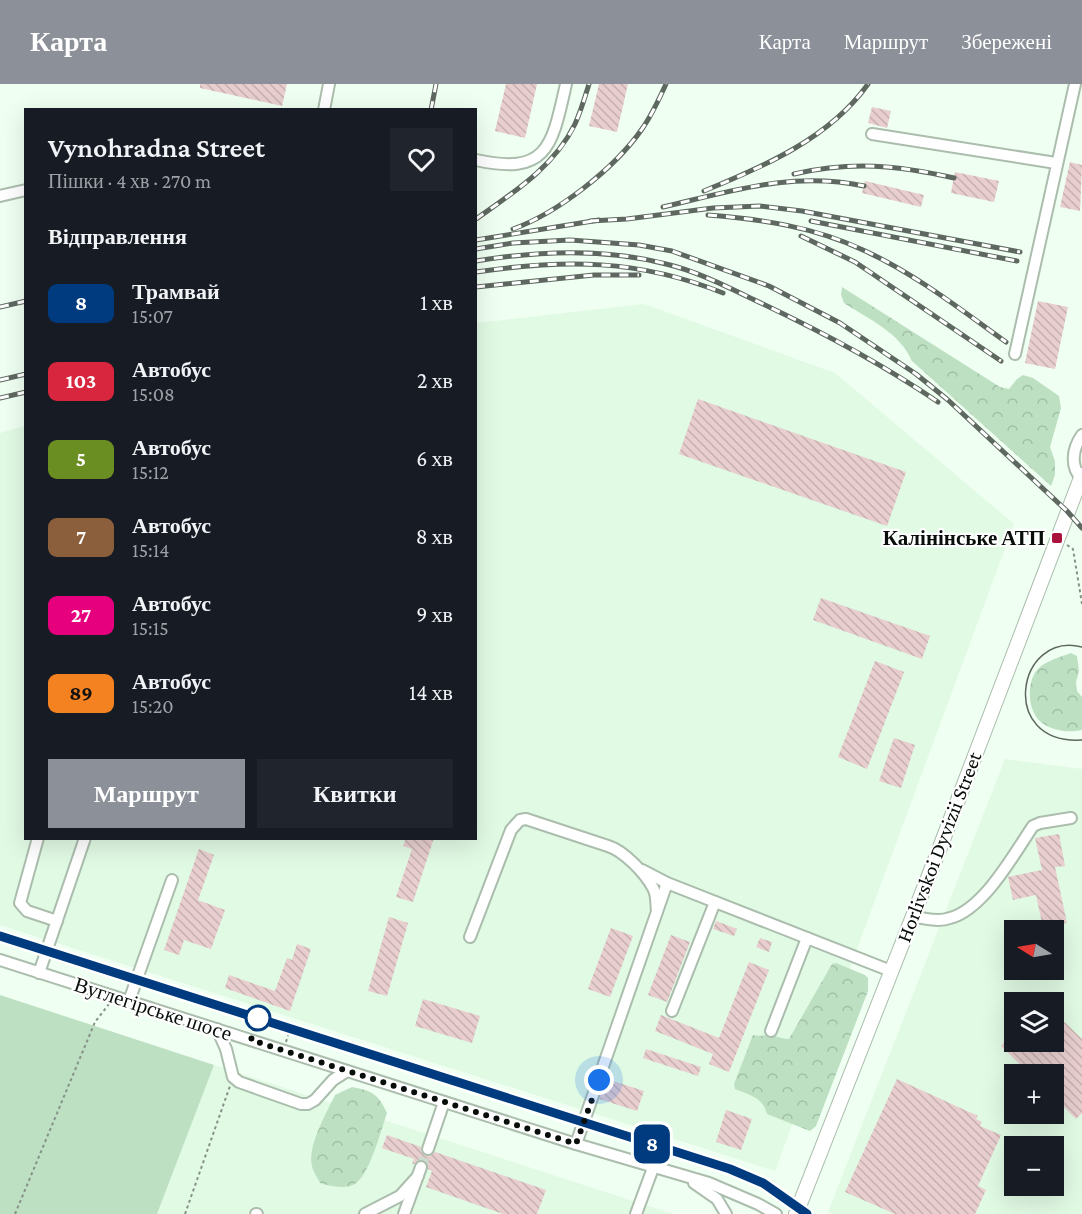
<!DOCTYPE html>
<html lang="uk">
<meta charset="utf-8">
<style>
:root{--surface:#171b24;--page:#20242c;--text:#f1f3f6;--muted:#9ea1a6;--accent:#8c9099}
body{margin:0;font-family:"Crimson Pro",serif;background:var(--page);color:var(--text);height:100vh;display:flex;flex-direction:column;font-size:22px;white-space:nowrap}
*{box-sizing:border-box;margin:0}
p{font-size:20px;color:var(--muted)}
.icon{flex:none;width:33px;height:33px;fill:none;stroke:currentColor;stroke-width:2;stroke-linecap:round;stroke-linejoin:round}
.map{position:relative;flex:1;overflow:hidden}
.panel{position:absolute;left:24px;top:24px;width:453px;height:732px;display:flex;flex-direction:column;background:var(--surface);border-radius:0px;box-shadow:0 6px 24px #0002}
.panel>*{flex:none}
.badge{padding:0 12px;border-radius:9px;font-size:21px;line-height:39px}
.needle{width:39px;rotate:281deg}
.buttons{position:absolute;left:1004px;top:836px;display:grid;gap:12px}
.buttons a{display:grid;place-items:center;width:60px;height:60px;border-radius:0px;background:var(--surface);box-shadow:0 6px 24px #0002;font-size:30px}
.you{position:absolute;width:30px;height:30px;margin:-15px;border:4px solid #fff;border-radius:50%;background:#1a73e8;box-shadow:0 0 0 9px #1a73e833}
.map>.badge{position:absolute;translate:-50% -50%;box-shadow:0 0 0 3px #fff}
h2{padding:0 24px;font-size:22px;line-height:54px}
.round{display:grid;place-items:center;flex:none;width:63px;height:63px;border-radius:0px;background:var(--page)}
.head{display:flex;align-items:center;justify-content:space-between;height:102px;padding:0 24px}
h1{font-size:28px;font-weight:600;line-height:45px}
.button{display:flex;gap:12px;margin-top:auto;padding:12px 24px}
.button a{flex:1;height:69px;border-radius:0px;background:var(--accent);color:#fff;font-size:24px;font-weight:600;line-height:69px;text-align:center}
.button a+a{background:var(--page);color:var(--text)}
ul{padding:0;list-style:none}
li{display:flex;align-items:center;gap:18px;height:78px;padding:0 24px}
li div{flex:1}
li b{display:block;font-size:22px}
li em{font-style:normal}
li .badge{min-width:66px;font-weight:700;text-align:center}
header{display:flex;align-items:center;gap:36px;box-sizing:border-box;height:84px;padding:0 30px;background:var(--accent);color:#fff}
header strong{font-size:28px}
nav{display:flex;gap:33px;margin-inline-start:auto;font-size:21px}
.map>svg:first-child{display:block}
</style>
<header>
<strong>Карта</strong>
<nav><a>Карта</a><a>Маршрут</a><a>Збережені</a></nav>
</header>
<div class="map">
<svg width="1082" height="1130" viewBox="0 0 1082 1130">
<defs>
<pattern id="forest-crowns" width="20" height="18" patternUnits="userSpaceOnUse" patternTransform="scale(1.5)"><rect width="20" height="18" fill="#bde0c2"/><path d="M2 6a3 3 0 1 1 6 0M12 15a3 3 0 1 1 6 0" fill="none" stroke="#a1bfa5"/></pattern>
<pattern id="building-back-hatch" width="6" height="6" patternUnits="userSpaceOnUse" patternTransform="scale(1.5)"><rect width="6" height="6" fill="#e8cecf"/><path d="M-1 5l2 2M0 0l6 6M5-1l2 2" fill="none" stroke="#c6b0b0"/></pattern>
</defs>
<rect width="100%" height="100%" fill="#effff1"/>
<g fill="#e1fae4" fill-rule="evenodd">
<path d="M644,220L835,289L1014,440L775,1087L0,841V349L25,342L26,754H476V239Z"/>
<path d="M1005,675L1082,685V1130H833L828,1128ZM1014,846H1053V885H1014ZM1014,918H1053V957H1014ZM1014,990H1053V1029H1014ZM1014,1062H1053V1101H1014Z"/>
<path d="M214,981L673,1130H157Z"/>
</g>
<path fill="#bde0c2" d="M0,911L214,981L157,1130H0Z"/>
<g fill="url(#forest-crowns)">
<path d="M842,203L1000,303L1009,305L1017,295L1023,291L1033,294L1059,312L1061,324L1050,363L1055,377V391L1051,402L912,277C900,249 869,235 844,219L841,211Z"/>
<path d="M1071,569L1077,572L1079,587L1076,598L1077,607L1082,613V646C1069,649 1052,647 1041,638C1028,628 1026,599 1037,586C1045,577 1060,573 1071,569Z"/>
<path d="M836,879L865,891L868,894V907L816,1042L810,1047L767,1030C763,1013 749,1011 735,1005L734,1000L753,951C760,953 767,950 774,952C780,953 783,955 789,955L832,880Z"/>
<path d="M352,1003C373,1007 378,1010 387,1029C381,1046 369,1094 353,1101C342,1105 330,1102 320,1099C318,1094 313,1088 312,1082C307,1062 327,1028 335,1011Z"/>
</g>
<g fill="url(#building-back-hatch)">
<path d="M200,0H287L282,22L200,4Z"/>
<path d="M506,0H537L525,54L495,47Z"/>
<path d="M599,0H628L617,48L589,42Z"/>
<path d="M872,23L891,27L887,44L868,39Z"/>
<path d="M1070,78L1082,81L1080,127L1060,123Z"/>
<path d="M955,88L999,97L994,118L951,109Z"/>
<path d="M865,97L924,111L921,123L862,109Z"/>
<path d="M1038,217L1068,223L1055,285L1025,279Z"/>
<path d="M698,315L906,388L887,442L679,370Z"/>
<path d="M821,514L930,552L922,575L813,536Z"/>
<path d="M875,577L904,588L867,685L838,673Z"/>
<path d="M894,654L915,661L901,704L879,697Z"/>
<path d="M1059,750L1065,782L1055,783L1067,839L1043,844L1036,811L1013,816L1008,793L1042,786L1035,754Z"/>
<path d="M406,754H434L413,818L396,813L412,765L403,762Z"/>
<path d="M199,765L214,771L198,816L225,826L211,865L184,856L179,871L164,866Z"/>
<path d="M389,833L408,839L387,912L368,907Z"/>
<path d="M716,837L737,845L734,852L713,845Z"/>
<path d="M611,844L633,852L610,913L588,905Z"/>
<path d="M671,851L690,858L667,918L648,911Z"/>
<path d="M760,854L772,858L769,868L756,863Z"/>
<path d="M297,860L311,865L290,927L225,904L229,891L275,907L287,874L292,876Z"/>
<path d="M749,878L769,886L729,988L709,980L713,970L655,947L661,931L719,954Z"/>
<path d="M423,915L480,932L472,959L415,942Z"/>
<path d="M1053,927L1082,955V1029L1076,1035L1053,1012V990H1030L1001,962L1014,948V957H1053Z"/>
<path d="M646,965L701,983L698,992L643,974Z"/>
<path d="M607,995L644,1007L637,1027L599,1015Z"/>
<path d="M897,995L978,1032L976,1035L982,1038L980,1042L1001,1051L978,1102L986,1106L975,1130H895L845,1108Z"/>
<path d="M726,1026L752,1035L741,1066L716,1058Z"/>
<path d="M387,1051L421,1063V1067L425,1072H430L435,1068L546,1106L537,1130H503L426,1103L432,1087L428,1085L427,1079L420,1076L414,1080H412L414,1075L382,1064Z"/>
</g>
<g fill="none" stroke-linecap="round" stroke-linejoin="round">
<path stroke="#ccdbce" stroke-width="10" stroke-dasharray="10 5" stroke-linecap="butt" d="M421,1083L428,1065"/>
<defs>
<g id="minor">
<path d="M324,26L329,0"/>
<path d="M872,50L1056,79"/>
<path d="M476,76C548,92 552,62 566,0"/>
<path d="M0,112L26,106"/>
<path d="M1015,270L1075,0"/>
<path d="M1082,351C1072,365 1070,383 1082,395"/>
<path d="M38,754L20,819L27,827L57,837"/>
<path d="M642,786L667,799L891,887"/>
<path d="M913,832C924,835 939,838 950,834C984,825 1014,770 1033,742L1040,739L1071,734"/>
<path d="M470,853L511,746L520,736L526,735L608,762C624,767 645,789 653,804C657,810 656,820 657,827"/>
<path d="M0,876L576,1060L709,1099L758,1120L776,1130"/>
<path d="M39,889L85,754"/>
<path d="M129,917L172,796"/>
<path d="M672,927L715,818"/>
<path d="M217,945L226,965L233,993L239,998L301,1020H308L315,1016L333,996L347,987"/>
<path d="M771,947L807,854"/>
<path d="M576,1060L667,799"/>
<path d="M428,1065L444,1018"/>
<path d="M694,1099L717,1115L726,1130"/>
<path d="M256,1130H257"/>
<path d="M365,1130L400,1112L418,1092"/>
<path d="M404,1130L421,1083"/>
<path d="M636,1130L653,1084"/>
</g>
<path id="major" d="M796,1130L939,766L1082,391"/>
</defs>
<use href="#minor" stroke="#abbdad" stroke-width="14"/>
<use href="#major" stroke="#abbdad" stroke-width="16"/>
<g stroke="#869288" stroke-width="2" stroke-dasharray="3 3" stroke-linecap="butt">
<path d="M1067,461L1073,465L1082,520"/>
<path d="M286,958L293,936"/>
<path d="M15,1130L95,938L109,920"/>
<path d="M185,1130L230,1002"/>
</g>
<use href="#minor" stroke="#fff" stroke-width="10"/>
<use href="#major" stroke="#fff" stroke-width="14"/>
<g stroke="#5e6860" stroke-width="1.5">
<path d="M1082,563C1017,546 997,661 1082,656"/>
<path d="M0,852L730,1085L763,1099L807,1130"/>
</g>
<defs>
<g id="rail">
<path d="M431,26L436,0"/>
<path d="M794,90C851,77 897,81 954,94"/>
<path d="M704,107C763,83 830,54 868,0"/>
<path d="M663,123C732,107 793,87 864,102"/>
<path d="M708,131C761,135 814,143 863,166C914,189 960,225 1006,258"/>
<path d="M476,135C514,108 554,83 575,40C581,27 585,13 589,0"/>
<path d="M590,137L627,135L713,124L760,122L802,127L1020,168"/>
<path d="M811,137L1017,177"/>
<path d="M513,145C558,129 615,84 642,45C652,31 659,15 666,0"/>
<path d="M801,152L855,178L1001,277"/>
<path d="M476,156L599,136"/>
<path d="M476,165L513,159L570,156L639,161L672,167L769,202L840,239L916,290L948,316L1067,427L1082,444"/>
<path d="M476,177C537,167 605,164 666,180C700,188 731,205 763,220C824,249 882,280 938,318"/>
<path d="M476,188C564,175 639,175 723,209"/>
<path d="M476,203L594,191H639"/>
<path d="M0,223L26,217"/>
<path d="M0,296L26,290"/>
<path d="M0,314L26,308"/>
</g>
</defs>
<use href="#rail" stroke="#5e6860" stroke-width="5"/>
<use href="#rail" stroke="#fff" stroke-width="3" stroke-dasharray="9" stroke-linecap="butt"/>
</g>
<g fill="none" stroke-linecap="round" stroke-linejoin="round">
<defs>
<path id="line" d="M0,852L730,1085L763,1099L807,1130"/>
</defs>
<use href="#line" stroke="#fff" stroke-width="14"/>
<use href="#line" stroke="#003b80" stroke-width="9"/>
<path stroke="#080e09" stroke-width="6" stroke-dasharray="0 10.8" d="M258,934L251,956L576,1060L599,996"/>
</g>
<rect fill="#a9133b" stroke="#fff" stroke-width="2" x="1051" y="448" width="12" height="12" rx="3"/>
<circle fill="#fff" stroke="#003b80" stroke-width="3" cx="258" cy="934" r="12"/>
<g text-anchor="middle" stroke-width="4.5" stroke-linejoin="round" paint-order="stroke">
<g font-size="21" font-weight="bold" fill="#080e09" stroke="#fff" text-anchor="end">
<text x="1045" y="461">Калінінське АТП</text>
</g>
<g font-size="21" fill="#080e09" stroke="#fff">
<text transform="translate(939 763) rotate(-69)" y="7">Horlivskoi Dyvizii Street</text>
<text transform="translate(153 925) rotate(18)" y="7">Вуглегірське шосе</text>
</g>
</g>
</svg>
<div class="buttons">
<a><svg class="needle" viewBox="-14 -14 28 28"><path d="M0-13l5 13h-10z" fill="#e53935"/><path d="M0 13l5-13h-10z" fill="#9ea1a6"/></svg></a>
<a><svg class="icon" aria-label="layers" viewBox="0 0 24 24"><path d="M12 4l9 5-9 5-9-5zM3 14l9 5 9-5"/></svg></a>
<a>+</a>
<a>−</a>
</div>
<div class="you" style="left:599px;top:996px"></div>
<b class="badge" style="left:652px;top:1060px;background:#003b80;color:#fff">8</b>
<section class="panel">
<div class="head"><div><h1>Vynohradna Street</h1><p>Пішки · 4 хв · 270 m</p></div><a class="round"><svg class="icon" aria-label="heart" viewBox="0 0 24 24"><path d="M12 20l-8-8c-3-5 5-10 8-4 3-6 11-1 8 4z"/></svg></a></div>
<h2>Відправлення</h2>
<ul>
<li><span class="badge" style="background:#003b80;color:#fff">8</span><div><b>Трамвай</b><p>15:07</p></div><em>1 хв</em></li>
<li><span class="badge" style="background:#d7263d;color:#fff">103</span><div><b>Автобус</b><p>15:08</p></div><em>2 хв</em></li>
<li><span class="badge" style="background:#6b8e23;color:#fff">5</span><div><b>Автобус</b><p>15:12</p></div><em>6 хв</em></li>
<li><span class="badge" style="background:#8b5e3c;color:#fff">7</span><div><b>Автобус</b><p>15:14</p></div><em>8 хв</em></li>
<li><span class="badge" style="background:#e6007e;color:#fff">27</span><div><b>Автобус</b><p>15:15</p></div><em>9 хв</em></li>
<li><span class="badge" style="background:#f58220;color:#111">89</span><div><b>Автобус</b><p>15:20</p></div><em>14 хв</em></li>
</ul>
<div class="button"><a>Маршрут</a><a>Квитки</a></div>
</section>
</div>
